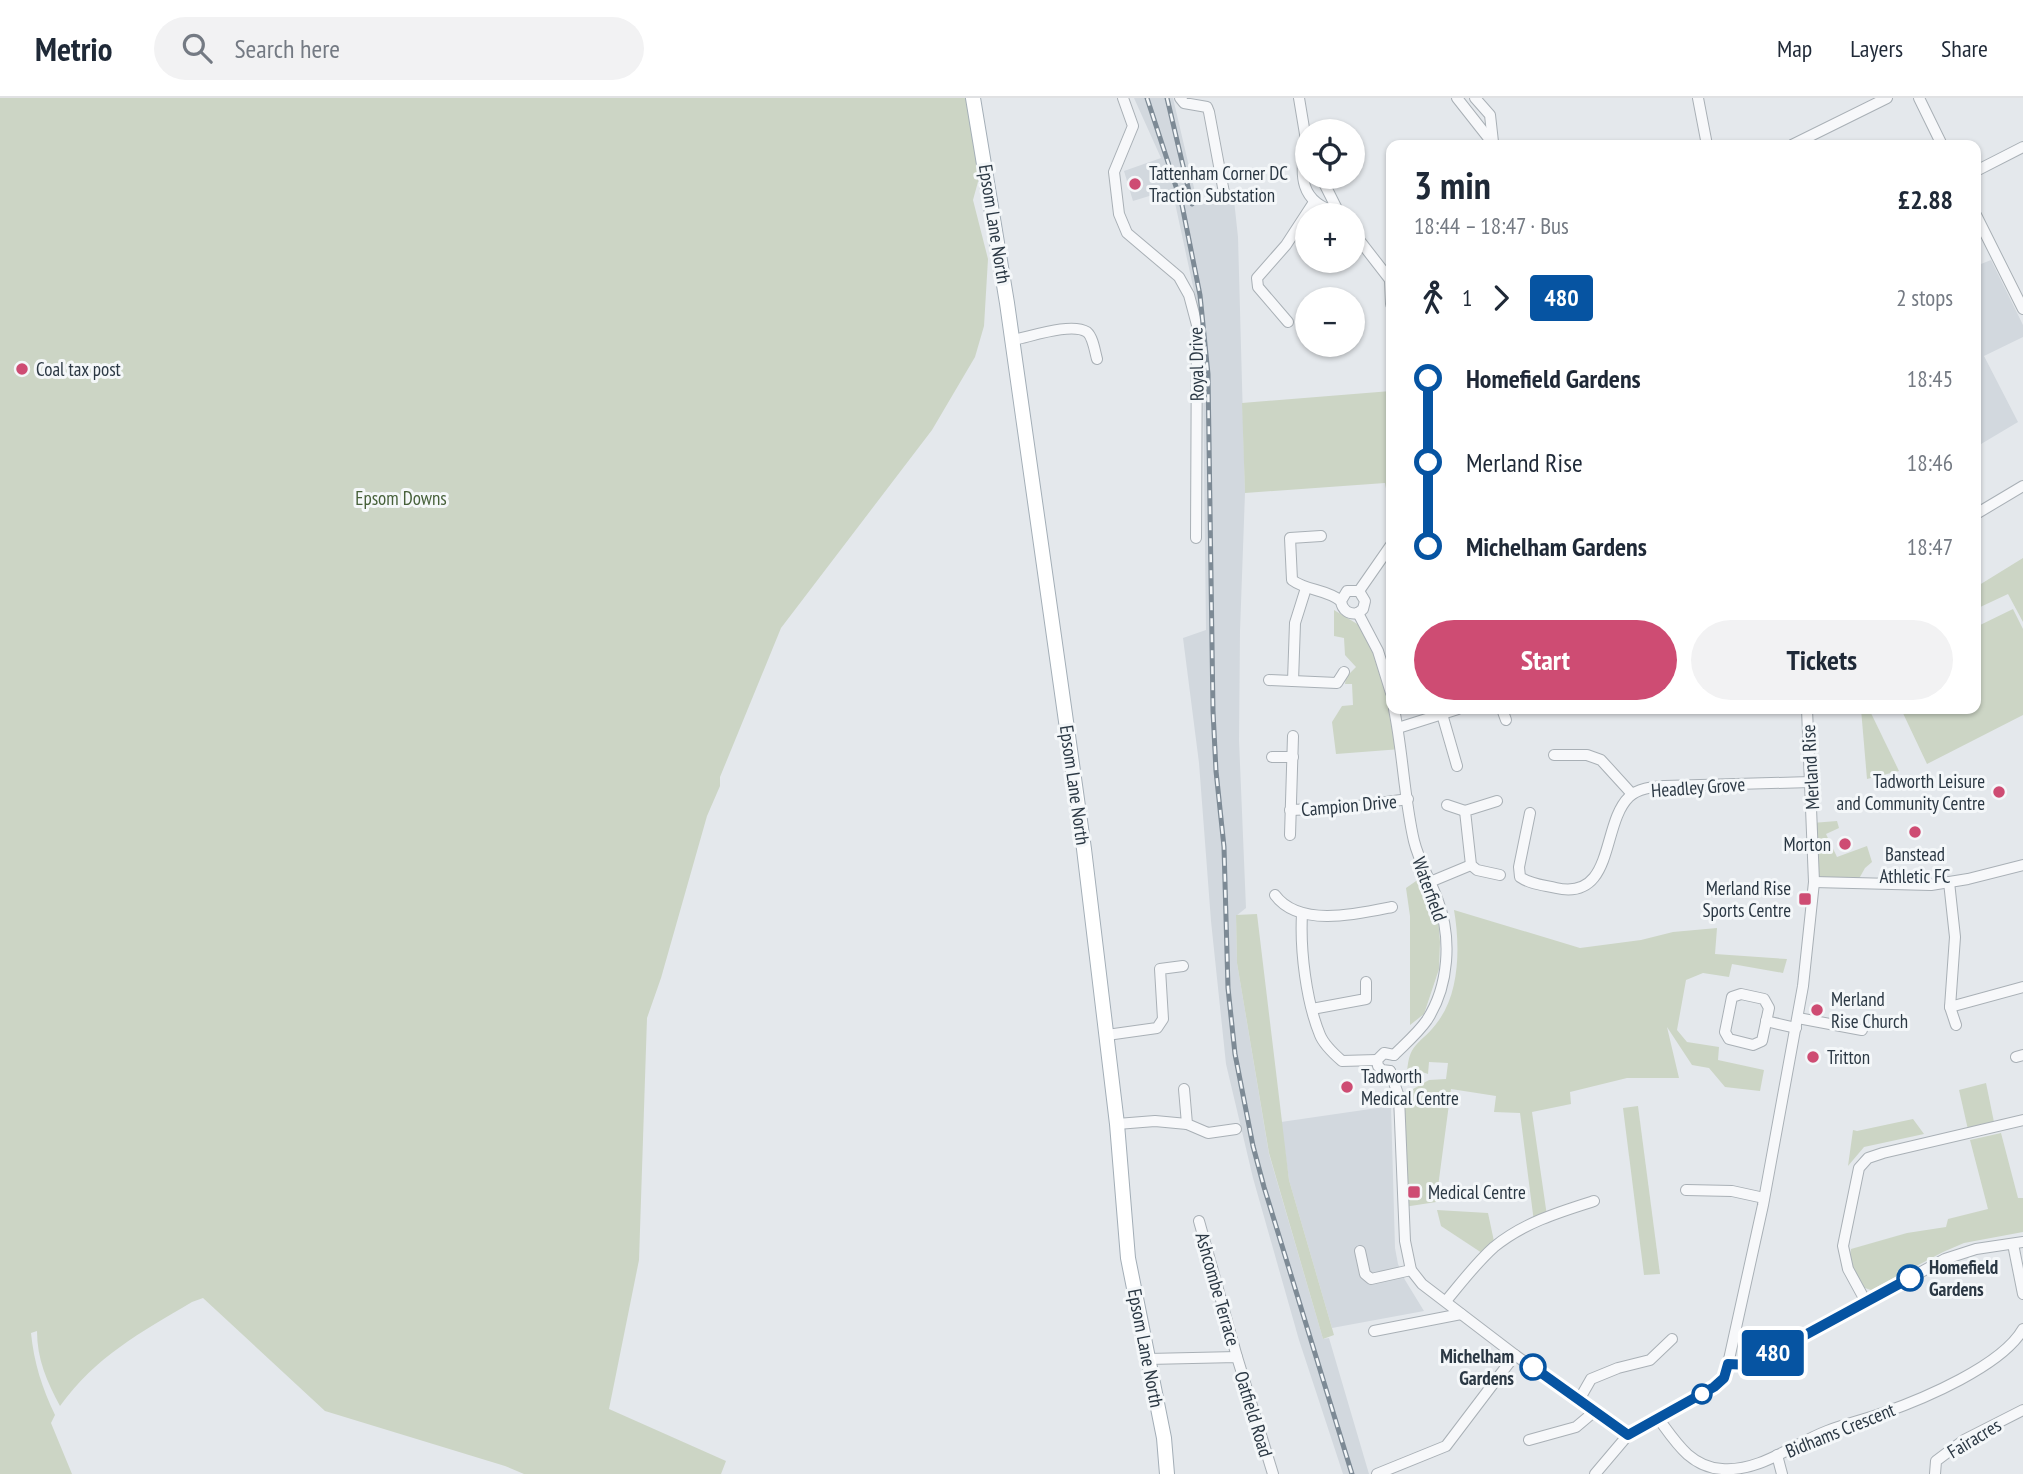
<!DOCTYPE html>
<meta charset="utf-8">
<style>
:root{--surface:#fff;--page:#f2f2f3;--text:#1f2937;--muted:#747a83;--line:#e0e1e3;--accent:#ce4c73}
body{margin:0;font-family:"PT Sans Narrow",sans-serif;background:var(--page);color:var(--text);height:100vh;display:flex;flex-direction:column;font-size:26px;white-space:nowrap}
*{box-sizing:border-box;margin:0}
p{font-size:23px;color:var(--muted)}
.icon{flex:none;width:38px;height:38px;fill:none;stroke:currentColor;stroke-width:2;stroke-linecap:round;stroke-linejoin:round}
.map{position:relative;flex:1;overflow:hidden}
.drawer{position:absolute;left:1386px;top:42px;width:595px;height:574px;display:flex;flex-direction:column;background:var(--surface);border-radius:14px;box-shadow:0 2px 5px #0004}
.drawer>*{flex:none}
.badge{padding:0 14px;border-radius:5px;font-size:24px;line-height:46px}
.tools{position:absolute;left:1295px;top:21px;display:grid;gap:14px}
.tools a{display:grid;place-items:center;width:70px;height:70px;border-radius:50%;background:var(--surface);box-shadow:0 2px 5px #0004;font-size:35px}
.map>.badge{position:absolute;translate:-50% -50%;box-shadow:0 0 0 4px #fff}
.legs{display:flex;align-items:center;gap:10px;height:77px;padding:0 28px;font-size:23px}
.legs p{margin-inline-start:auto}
.headline{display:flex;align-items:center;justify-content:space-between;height:119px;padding:0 28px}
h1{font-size:38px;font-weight:800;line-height:52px}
.action{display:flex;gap:14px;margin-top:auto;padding:14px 28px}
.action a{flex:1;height:80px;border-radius:42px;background:var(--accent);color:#fff;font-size:28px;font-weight:800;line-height:80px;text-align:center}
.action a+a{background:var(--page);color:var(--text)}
ul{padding:0 28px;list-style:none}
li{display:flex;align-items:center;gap:24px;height:84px;font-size:26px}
li i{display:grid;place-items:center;width:10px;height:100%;margin:0 9px;background:currentColor}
li i::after{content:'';width:18px;height:18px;margin:-9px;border:5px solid;border-radius:50%;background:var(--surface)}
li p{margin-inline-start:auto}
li:first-child i{background:linear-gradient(#0000 50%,currentColor 0)}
li:last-child i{background:linear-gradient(currentColor 50%,#0000 0)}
header{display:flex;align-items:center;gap:42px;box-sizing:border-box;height:98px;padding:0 35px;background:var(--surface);border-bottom:2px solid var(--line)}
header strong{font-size:33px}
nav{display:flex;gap:38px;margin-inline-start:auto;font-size:24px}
.search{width:490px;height:63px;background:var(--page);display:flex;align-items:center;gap:18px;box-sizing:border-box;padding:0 24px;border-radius:38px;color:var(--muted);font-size:26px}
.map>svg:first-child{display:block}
</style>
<header>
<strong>Metrio</strong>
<div class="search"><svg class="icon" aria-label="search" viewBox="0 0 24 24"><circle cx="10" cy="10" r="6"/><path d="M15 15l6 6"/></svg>Search here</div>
<nav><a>Map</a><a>Layers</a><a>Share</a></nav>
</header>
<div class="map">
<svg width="2023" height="1376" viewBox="0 0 2023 1376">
<rect width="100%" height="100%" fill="#e4e8ec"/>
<g fill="#d2d8de">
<path d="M1134,0H1173L1198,107L1234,102L1238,139L1245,395L1240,533L1239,642L1246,810L1236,818L1237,865L1269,1056L1323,1241L1329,1240L1369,1376H1343L1299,1242L1253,1080L1226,966L1211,823L1199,665L1183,540L1206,532L1203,284L1197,207L1172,91L1133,103L1124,73L1161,60Z"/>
<path d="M1991,162L2023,227V239L1984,258L2018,324L1976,349V168Z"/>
<path d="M1391,1008L1395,1150L1398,1166L1405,1182L1424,1213L1332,1230L1289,1082L1281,1024Z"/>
</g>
<g fill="#ccd5c5">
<path d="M0,0H966L979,80L973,102L988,161L984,228L975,259L932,332L781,530L720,679V688L707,718L661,880L647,920L639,1162L609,1311L726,1363L721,1376H524L505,1368L325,1313L203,1200L192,1204C140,1235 96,1258 60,1308C47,1284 37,1261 37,1233L31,1235C34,1265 42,1290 55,1317L51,1325L72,1376H0Z"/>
<path d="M1391,293V419L1385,385L1245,395L1242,305Z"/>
<path d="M2023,460V524L2008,496L1976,511V489Z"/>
<path d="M2013,511L2023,531V617L1927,666L1901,611H1976V529Z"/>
<path d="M1334,512L1369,533L1391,596V611L1401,651L1336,656L1332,624L1342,608L1353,607L1352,586H1345L1346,579L1356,569L1345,557L1344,540L1334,538Z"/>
<path d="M1861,611H1869L1899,673L1867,681Z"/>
<path d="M1837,723L1839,730L1826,736L1837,759L1867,748L1872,764L1865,770L1856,786L1814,784L1812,725Z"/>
<path d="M1419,781L1431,800L1438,819L1440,844L1439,871L1424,916L1410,927V818L1406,790Z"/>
<path d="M1454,812L1580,850L1641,842L1673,834L1717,830L1715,856L1787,861L1783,875L1732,866L1729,879L1703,875L1686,882L1677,932L1687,944L1719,949L1718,962L1764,972L1760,993L1725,989L1709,970L1692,967L1667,929L1679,980H1627L1570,994L1571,1006L1532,1014L1547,1118L1534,1124L1520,1015L1494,1014L1496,998L1451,991L1436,1104L1404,1109L1399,999L1429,982L1446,981L1448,965L1429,964L1428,976L1422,974L1407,982C1407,942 1420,949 1439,922C1460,893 1460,846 1454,812Z"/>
<path d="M1257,816L1289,1082L1334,1237L1323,1241L1269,1055L1237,865L1236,817Z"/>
<path d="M1986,985L1995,1029L1969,1036L1959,992Z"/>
<path d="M1638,1008L1660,1176L1644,1177L1623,1010Z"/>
<path d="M1913,1021L1924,1036L1864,1049L1848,1068L1853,1032L1857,1033Z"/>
<path d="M2001,1035L2018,1100H2023V1134L1964,1145L1943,1154L1871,1192L1856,1187L1848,1171L1851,1151L1907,1135L1946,1129L1948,1121L1988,1111L1970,1042Z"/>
<path d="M1437,1112L1488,1115L1495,1148L1485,1157L1441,1128Z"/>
</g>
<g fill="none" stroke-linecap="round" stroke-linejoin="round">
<defs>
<g id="minor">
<path d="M1123,0L1133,28L1114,74L1119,116L1127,135L1179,179L1189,197L1197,227L1196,440"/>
<path d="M1180,0L1184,5L1207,9L1209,14L1225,100"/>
<path d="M1299,0L1307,48"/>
<path d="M1457,0L1494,47"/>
<path d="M1475,0L1490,17L1493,44"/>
<path d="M1698,0L1707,47"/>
<path d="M1919,0L1942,47"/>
<path d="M1306,45C1299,77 1300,105 1337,114"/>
<path d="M1792,47L1887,0"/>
<path d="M1976,73L2023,49"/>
<path d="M1321,79L1340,117"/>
<path d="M1976,117L2023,211"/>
<path d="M1353,134L1391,183"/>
<path d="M1390,183L1391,206"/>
<path d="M1288,224L1258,189L1257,180L1286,147L1314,104"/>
<path d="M1013,242C1030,239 1071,224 1087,234C1093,239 1095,254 1097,261"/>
<path d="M1976,416L2023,388"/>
<path d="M1321,438L1290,440L1292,482C1307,493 1326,491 1341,503"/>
<path d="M1359,493L1391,447"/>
<path d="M1358,515L1378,553L1391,595"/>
<path d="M1358,515C1349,517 1342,512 1341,503L1347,493H1359"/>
<path d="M1358,515L1363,511L1365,503L1359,493"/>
<path d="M1269,582L1337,585L1344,574"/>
<path d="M1293,583L1295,525L1306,490"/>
<path d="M1502,611L1506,622"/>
<path d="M1442,616L1457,668"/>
<path d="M1398,630L1458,611"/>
<path d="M1554,657H1587L1601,662L1632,696"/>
<path d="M1272,659H1293"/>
<path d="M1497,703L1465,713L1471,767L1477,772L1500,777"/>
<path d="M1447,707L1465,713"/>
<path d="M1290,712L1344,710L1408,701"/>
<path d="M1530,715L1519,769L1520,779C1530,786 1543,787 1556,790C1615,803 1601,726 1629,699C1638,690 1653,689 1665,688L1811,684"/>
<path d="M1290,737L1293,638"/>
<path d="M1430,784L1471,767"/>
<path d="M1814,784L1931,787L1968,781L2023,767"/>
<path d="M1949,784L1955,839L1950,909L2023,889"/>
<path d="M1275,797C1299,830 1358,816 1392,809"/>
<path d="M1302,816C1300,852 1306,903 1320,937C1324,947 1334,956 1342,963L1377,962"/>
<path d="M1741,896L1764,901L1769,910L1762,943L1753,947L1729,941L1725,934L1732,899Z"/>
<path d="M1950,909L1956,927"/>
<path d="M1312,911L1366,901V884"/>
<path d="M1798,920L1862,932"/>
<path d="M1766,923L1796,930"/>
<path d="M1107,937L1157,930L1163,921L1160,871L1183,868"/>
<path d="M1394,957C1405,946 1418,935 1427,922C1449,888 1452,840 1438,803C1431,783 1419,764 1414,743C1404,700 1403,655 1394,611"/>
<path d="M2016,959L2023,957"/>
<path d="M1390,973L1399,999L1405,1143L1411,1172L1422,1186L1515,1257L1628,1337"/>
<path d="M1390,973L1382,972L1378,968L1377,962L1384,955L1394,957"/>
<path d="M1184,991L1187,1026L1208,1035L1236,1031"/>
<path d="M1117,1026L1155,1023L1187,1026"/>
<path d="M1686,1092L1732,1093L1764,1100"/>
<path d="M1199,1123L1237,1259"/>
<path d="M2013,1146L2023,1196"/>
<path d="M1360,1153L1365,1176L1371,1181L1411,1172"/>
<path d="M1446,1203C1461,1185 1476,1165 1494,1149C1523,1125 1559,1114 1594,1103"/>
<path d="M1866,1204L1848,1171L1843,1148L1859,1070L1868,1060L1883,1055L2023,1022"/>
<path d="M1374,1233L1461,1216"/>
<path d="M1148,1261L1237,1259L1273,1376"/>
<path d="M1728,1266L1750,1267L1945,1161L1976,1151L2023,1144"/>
<path d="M1579,1302L1591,1281L1618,1270L1650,1262L1672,1241"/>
<path d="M1658,1320C1675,1343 1690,1369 1722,1371C1760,1374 1793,1346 1827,1333C1845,1326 1864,1322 1883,1315C1923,1301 2002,1268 2023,1231"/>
<path d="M1529,1342L1576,1329L1595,1313"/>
<path d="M1777,1357L1782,1376"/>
<path d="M1377,1376L1446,1348L1515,1257"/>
<path d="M1595,1376L1628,1337L1714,1289L1724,1280L1728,1266L1763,1107L1803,888L1814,784L1807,611"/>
<path d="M1935,1376L1936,1363L1964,1342L2023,1312"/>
</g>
<path id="major" d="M973,0L1007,205L1084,751L1117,1026L1128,1160L1164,1340L1167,1376"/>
</defs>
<use href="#minor" stroke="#a9b0b6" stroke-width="12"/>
<use href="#major" stroke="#a3aeb7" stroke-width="16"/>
<use href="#minor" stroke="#f7f8fa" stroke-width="10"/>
<use href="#major" stroke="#fff" stroke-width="14"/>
<defs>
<g id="rail">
<path d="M1147,0L1182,107L1200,197L1208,276L1213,613L1216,673L1224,749L1228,890L1235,956L1253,1048L1264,1089L1352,1376"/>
<path d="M1167,0L1192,106"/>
</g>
</defs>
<use href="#rail" stroke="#7d8a95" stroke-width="5"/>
<use href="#rail" stroke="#f4f7f9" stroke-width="2.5" stroke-dasharray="8" stroke-linecap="butt"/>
</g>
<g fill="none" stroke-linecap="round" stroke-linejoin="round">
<defs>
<path id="line-1" d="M1533,1269L1628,1337L1714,1289L1724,1280L1728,1266L1750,1267L1910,1180"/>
</defs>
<use href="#line-1" stroke="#fff" stroke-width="16"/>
<use href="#line-1" stroke="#0654a2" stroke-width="10"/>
</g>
<g fill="#ce4c73" stroke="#f4f7f9" stroke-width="2.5">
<circle cx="1135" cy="86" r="7"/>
<circle cx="22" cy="271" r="7"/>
<circle cx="1999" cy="694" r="7"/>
<circle cx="1915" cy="734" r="7"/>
<circle cx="1845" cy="746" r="7"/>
<rect x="1798" y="794" width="14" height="14" rx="3.5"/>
<circle cx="1817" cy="912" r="7"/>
<circle cx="1813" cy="959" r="7"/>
<circle cx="1347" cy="989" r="7"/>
<rect x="1407" y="1087" width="14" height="14" rx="3.5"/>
</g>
<g fill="#fff" stroke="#0654a2" stroke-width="3.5">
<circle cx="1910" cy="1180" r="12"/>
<circle cx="1533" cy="1269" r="12"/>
<circle cx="1702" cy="1296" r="9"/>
</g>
<g text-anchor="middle" stroke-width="6" stroke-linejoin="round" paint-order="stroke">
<g font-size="19" fill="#2b3844" stroke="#f4f7f9" text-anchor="start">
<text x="1149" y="82">Tattenham Corner DC<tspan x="1149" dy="22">Traction Substation</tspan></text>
<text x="36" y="278">Coal tax post</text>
<text x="1985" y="690" text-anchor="end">Tadworth Leisure<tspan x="1985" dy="22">and Community Centre</tspan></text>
<text x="1831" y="753" text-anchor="end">Morton</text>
<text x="1915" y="763" text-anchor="middle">Banstead<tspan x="1915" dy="22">Athletic FC</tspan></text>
<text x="1791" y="797" text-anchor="end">Merland Rise<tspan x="1791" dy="22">Sports Centre</tspan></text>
<text x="1831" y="908">Merland<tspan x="1831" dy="22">Rise Church</tspan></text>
<text x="1827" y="966">Tritton</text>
<text x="1361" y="985">Tadworth<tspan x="1361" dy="22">Medical Centre</tspan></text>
<text x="1428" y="1101">Medical Centre</text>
</g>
<g font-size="19" fill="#2b3844" stroke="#f4f7f9">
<text transform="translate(995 126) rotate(81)" y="7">Epsom Lane North</text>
<text transform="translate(1196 266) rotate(-91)" y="7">Royal Drive</text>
<text transform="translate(1810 669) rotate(-93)" y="7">Merland Rise</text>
<text transform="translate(1075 687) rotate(82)" y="7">Epsom Lane North</text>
<text transform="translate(1698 689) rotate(-4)" y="7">Headley Grove</text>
<text transform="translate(1349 707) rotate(-5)" y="7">Campion Drive</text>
<text transform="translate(1430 791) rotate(70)" y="7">Waterfield</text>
<text transform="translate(1218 1191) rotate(74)" y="7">Ashcombe Terrace</text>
<text transform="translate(1146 1250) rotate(79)" y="7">Epsom Lane North</text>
<text transform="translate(1254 1316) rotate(73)" y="7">Oatfield Road</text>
<text transform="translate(1840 1332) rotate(-22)" y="7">Bidhams Crescent</text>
<text transform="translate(1974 1340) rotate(-31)" y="7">Fairacres</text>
</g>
<g font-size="19" fill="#466039" stroke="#f4f7f9">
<text x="401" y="407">Epsom Downs</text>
</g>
<g font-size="19" font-weight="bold" fill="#2b3844" stroke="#f4f7f9" text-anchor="start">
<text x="1929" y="1176">Homefield<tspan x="1929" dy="22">Gardens</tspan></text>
<text x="1514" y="1265" text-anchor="end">Michelham<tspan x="1514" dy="22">Gardens</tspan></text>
</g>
</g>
</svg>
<div class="tools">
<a><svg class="icon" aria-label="locate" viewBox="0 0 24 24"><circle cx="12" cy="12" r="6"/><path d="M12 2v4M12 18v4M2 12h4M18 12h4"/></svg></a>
<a>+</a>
<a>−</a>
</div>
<b class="badge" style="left:1773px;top:1255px;background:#0654a2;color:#fff">480</b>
<section class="drawer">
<div class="headline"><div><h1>3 min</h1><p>18:44 – 18:47 · Bus</p></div><b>£2.88</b></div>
<div class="legs"><svg class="icon" aria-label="walk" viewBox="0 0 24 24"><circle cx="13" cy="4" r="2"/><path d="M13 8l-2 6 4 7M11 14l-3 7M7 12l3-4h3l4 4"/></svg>1<svg class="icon" aria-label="forward" viewBox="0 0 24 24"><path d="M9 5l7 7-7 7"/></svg><b class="badge" style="background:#0654a2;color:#fff">480</b><p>2 stops</p></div>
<ul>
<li><i style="color:#0654a2"></i><b>Homefield Gardens</b><p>18:45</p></li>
<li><i style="color:#0654a2"></i><span>Merland Rise</span><p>18:46</p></li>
<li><i style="color:#0654a2"></i><b>Michelham Gardens</b><p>18:47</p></li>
</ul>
<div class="action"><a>Start</a><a>Tickets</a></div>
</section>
</div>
